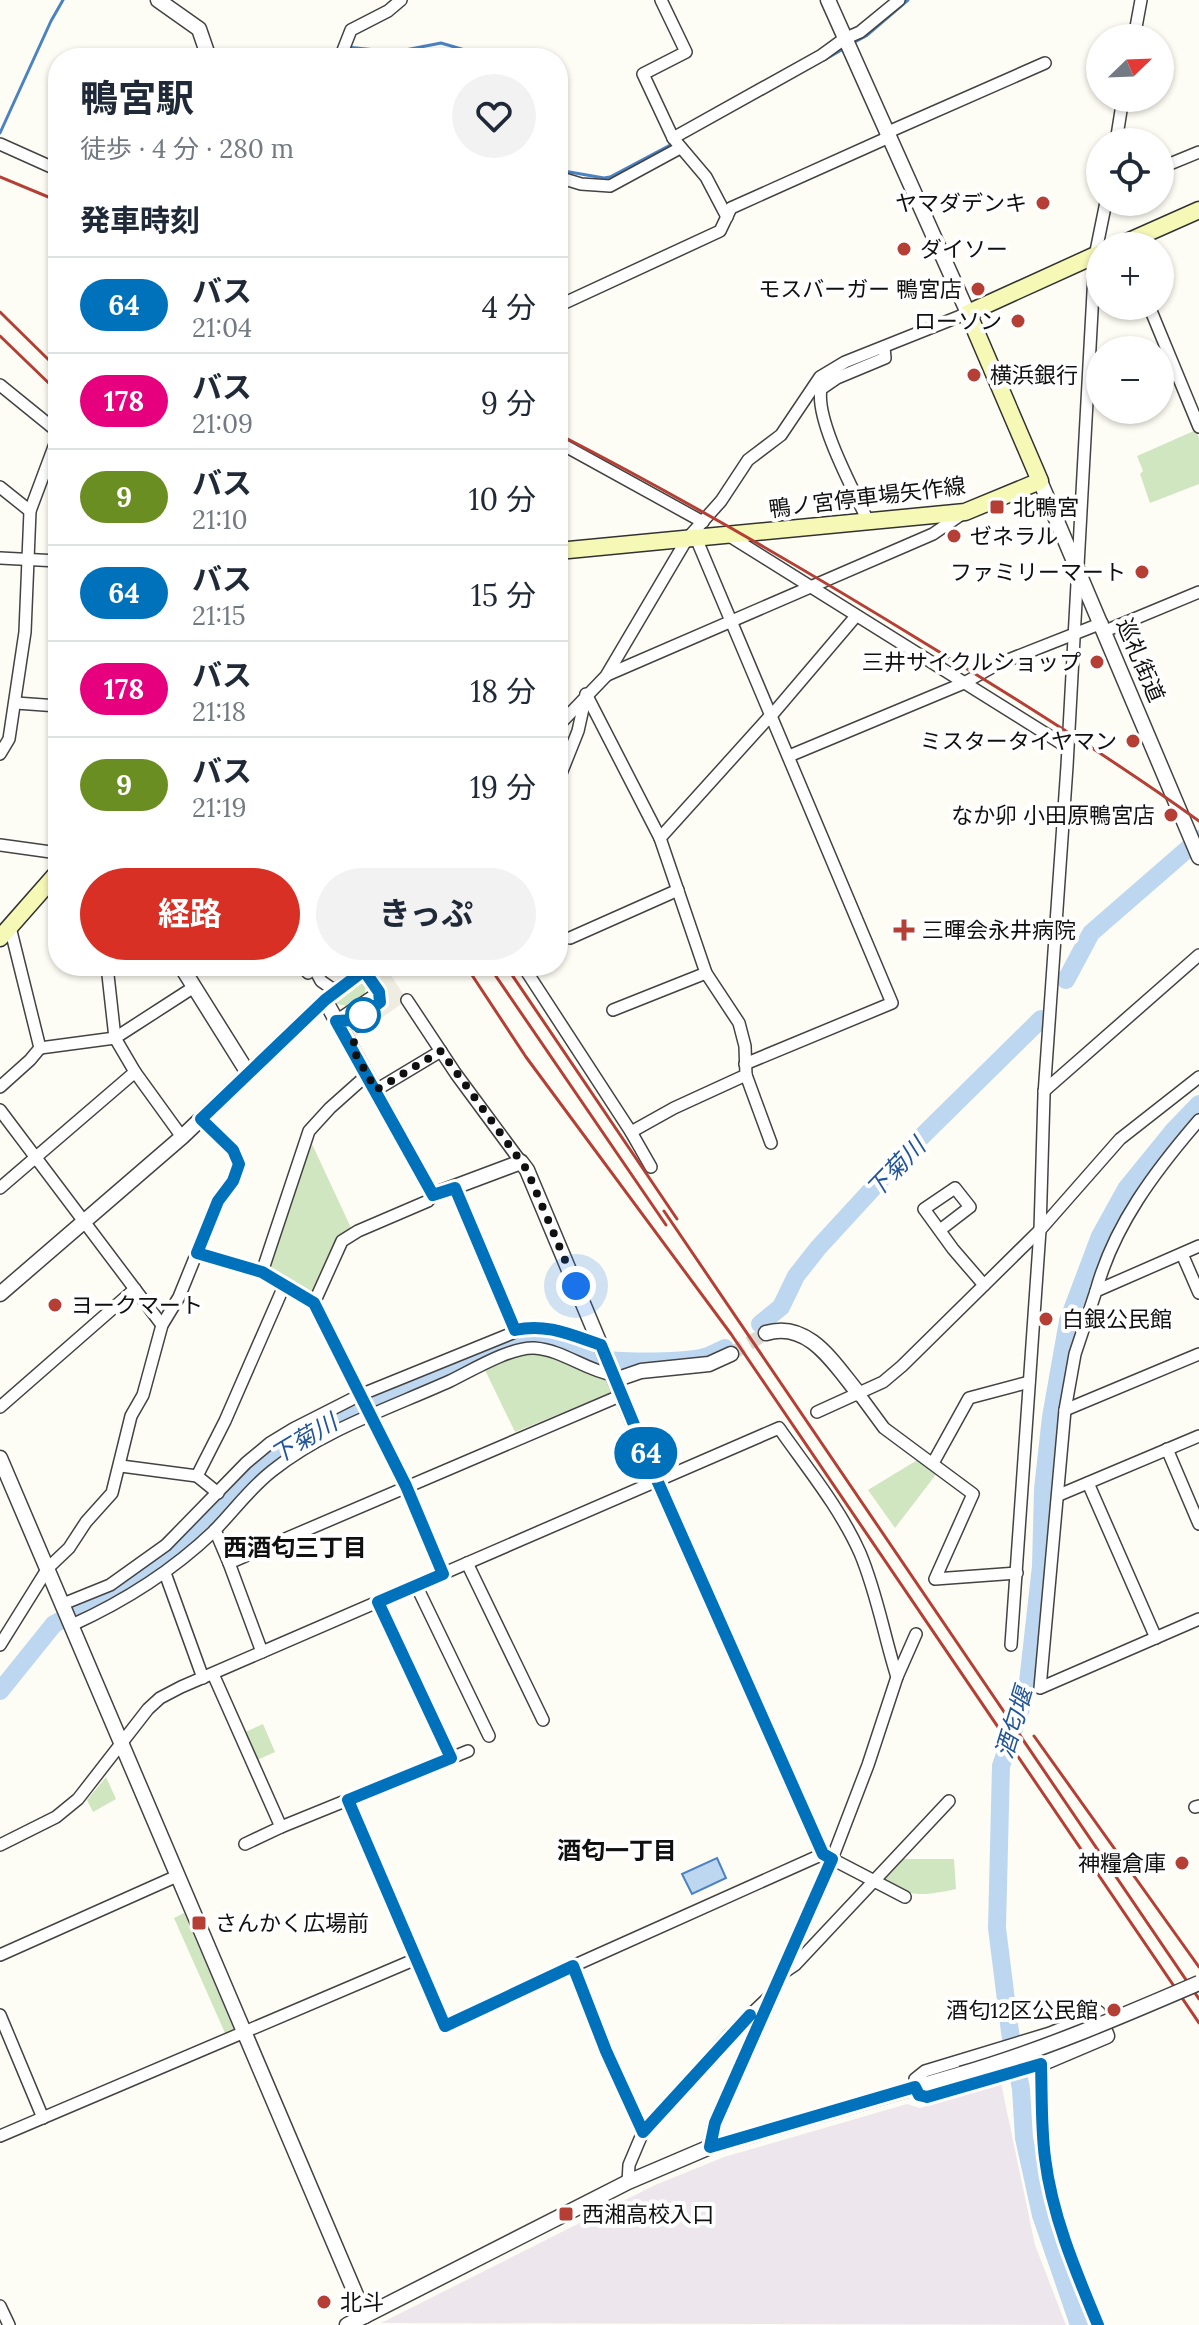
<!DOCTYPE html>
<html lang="ja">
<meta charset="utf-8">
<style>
:root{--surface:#fff;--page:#f2f2f3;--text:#1f2937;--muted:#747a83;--line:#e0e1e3;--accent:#d93025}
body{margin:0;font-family:Lora,"Noto Sans JP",serif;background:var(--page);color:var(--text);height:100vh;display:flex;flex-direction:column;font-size:30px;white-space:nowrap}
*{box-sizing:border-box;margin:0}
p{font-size:26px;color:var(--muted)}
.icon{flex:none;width:44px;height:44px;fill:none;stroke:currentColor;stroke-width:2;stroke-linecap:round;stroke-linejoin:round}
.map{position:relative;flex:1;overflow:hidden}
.details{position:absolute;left:48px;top:48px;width:520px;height:928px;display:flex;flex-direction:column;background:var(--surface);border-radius:32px;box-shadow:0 2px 6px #0004}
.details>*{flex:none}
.badge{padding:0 16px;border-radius:26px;font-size:28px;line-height:52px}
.needle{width:52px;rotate:67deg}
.controls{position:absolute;left:1086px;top:24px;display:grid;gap:16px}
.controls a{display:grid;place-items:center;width:88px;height:88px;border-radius:50%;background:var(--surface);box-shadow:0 2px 6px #0004;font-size:40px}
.you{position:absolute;width:40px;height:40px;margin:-20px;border:6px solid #fff;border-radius:50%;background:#1a73e8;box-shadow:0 0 0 12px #1a73e833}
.map>.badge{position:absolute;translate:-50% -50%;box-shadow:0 0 0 4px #fff}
h2{padding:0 32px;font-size:30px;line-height:72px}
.round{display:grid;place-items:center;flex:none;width:84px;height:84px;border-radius:42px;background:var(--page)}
.summary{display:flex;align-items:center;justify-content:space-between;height:136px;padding:0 32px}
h1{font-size:38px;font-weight:700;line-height:60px}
.primary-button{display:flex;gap:16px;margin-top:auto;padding:16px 32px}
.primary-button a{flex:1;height:92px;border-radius:48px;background:var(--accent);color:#fff;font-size:32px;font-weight:700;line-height:92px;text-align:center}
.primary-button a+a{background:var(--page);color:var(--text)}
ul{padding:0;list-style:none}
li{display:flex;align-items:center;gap:24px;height:96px;padding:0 32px;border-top:2px solid var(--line)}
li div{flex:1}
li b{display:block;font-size:30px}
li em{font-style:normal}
li .badge{min-width:88px;font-weight:700;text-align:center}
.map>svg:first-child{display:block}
</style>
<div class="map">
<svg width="1199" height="2325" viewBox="0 0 1199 2325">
<rect width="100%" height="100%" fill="#fefdf5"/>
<path fill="#eee6ed" d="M1001,2083L1035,2245L1066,2325L381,2323L655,2185L724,2157L907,2104L920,2108Z"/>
<g fill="#cfe6c0">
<path d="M1196,430L1199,438V484L1150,503L1140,474L1143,471L1137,456Z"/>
<path d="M361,980L366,986L364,997L347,1006L337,1004L336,997Z"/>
<path d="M312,1144L352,1230L312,1297L267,1270Z"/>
<path d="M546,1353L612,1381L615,1391L515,1432L485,1370L522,1354Z"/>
<path d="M919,1459L937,1473L895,1528L868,1490Z"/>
<path d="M263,1724L275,1752L255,1761L243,1733Z"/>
<path d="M106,1777L116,1799L93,1812L87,1800Z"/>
<path d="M889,1859H954L956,1889C914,1898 910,1896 873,1876Z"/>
<path d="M184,1913L234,2029L225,2033L174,1918Z"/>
</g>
<path fill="#efede2" d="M368,966H385L407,1000L353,1038L350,1028L384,1004L388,997Z"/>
<path fill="#bdd7f1" stroke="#4b82c2" stroke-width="2" d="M717,1858L726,1878L692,1894L682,1874Z"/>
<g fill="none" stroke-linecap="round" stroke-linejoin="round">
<g stroke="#4b82c2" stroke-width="3">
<path d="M851,44L866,36L908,0"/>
<path d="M347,47L395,52L441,43L492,58"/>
<path d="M824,60L845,48"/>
<path d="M0,133L51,21L63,0"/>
<path d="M558,170L604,178L610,177L674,143"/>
</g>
<g stroke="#bdd7f1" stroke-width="18">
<path d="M1066,980L1091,933L1199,839"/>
<path d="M760,1324L781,1307L796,1276L818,1248L908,1150L1041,1019"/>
<path d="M0,1691L54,1624L95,1603L156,1565L192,1535L252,1471L278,1450L337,1417L519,1340C558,1335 564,1350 597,1358C617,1363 689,1363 708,1356C714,1354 720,1350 725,1348"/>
<path d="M1079,2325L1041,2215L1024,2138L1021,2089L1010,2032L997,1928L1001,1766L1027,1691L1041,1566L1043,1489L1051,1417L1068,1321L1100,1236L1126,1189L1174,1130L1199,1104"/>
</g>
<path stroke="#dad9d3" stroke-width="14" stroke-dasharray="14 7" stroke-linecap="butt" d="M731,1354L766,1333"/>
<defs>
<g id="minor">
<path d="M661,0L686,52L643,74L673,138L706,177L727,217"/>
<path d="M1134,38L1141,0"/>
<path d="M340,58L351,30L388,11L401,0"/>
<path d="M886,133L1045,63"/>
<path d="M673,138L822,55L844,39L860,32L899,0"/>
<path d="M1116,142L1123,98"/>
<path d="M0,144L58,170"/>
<path d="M1160,168L1199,152"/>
<path d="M558,177L581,184L610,186L680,148"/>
<path d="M558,306L720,231L731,208L887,138"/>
<path d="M1149,306L1199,427"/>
<path d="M0,385L58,432"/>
<path d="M558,442L703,522"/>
<path d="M0,487L30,511"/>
<path d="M868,521C854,491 815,420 821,389L837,378L885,358L884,347"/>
<path d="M728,535L1067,747"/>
<path d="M696,538L892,1003L745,1064"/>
<path d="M0,558L58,561"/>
<path d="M1105,631L1199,592"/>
<path d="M607,675L933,534L962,514"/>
<path d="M586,694L660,838"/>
<path d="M16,703L58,706"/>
<path d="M771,716L856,616"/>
<path d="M558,726L606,676L687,539L721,501L748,460L781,435L820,377L845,362L968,313"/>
<path d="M0,754L9,739L25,632L30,511L58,436"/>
<path d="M789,756L964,683L998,664L1102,623"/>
<path d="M558,781L578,731L586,695"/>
<path d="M0,845L58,853"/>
<path d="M570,938L678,890"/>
<path d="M107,966L115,1038L135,1072L182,1137"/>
<path d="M302,966L308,973"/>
<path d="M313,966L321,981L334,990L358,975L361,966"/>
<path d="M523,966L631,1132L674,1108L746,1075L745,1046L739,1023L706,973L660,838L771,715"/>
<path d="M407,1000L456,1074L521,1162"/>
<path d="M613,1010L706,973"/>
<path d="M336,1021L356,1020L380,1002L379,992L361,966"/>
<path d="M336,1021L379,992"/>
<path d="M40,1048L115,1038L194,987"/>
<path d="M746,1075L771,1143"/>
<path d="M0,1087L30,1060L40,1048L10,927"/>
<path d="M376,1090L441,1051"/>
<path d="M1044,1091L1199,955"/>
<path d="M0,1110L162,1325"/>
<path d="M631,1132L651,1167"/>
<path d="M0,1188L135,1072"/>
<path d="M455,1188L515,1330"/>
<path d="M940,1230L970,1207L955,1188L924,1209L953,1249L984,1285"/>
<path d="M1199,1246L1096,1291L1075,1354L1065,1410L1040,1688L1199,1619"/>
<path d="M197,1253L262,1272L314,1303L406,1486L443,1574"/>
<path d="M1182,1254L1199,1293"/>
<path d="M262,1272L309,1131L330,1108L367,1075"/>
<path d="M1096,1291C1114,1225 1155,1171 1199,1120"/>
<path d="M314,1303L342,1241L358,1231L428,1201L433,1195"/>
<path d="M859,1394L884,1428L973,1494L935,1579L1017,1573"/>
<path d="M0,1407L135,1289"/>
<path d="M1065,1410L1199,1354"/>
<path d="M817,1412L883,1382L902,1366L1040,1230L1120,1139L1199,1077"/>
<path d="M1167,1449L1199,1524"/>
<path d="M933,1463L969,1398L1029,1382"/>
<path d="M121,1466L197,1476L225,1421L284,1286"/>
<path d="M197,1476L218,1493"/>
<path d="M1088,1483L1156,1638"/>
<path d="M1059,1495L1199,1436"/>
<path d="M215,1530L229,1563"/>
<path d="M467,1563L543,1720"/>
<path d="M165,1573L203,1678"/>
<path d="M416,1585L489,1736"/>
<path d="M378,1602L451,1758"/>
<path d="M63,1604L110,1585L166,1545L246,1463L270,1443L293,1429L360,1395L525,1328L554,1329L601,1345"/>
<path d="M72,1625C125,1601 171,1572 213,1532C233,1512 249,1489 272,1471C323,1430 390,1408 450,1381C471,1371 510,1347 534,1348C563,1350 585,1370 613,1375"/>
<path d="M0,1645L48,1568L69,1548L86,1522L112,1493L131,1416L143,1395L162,1325L179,1297L218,1201L233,1181L239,1164L233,1150L201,1119"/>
<path d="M1011,1645L1040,1230L1044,1095L1067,766L1095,256L1106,202"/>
<path d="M262,1652L229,1563L622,1395"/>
<path d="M213,1674L281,1827L245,1844"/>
<path d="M348,1800L445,2026L573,1966L606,2051L643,2132"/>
<path d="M1195,1807L1199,1806"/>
<path d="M281,1827L468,1751"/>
<path d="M0,1845L56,1817L78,1799L148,1709L160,1698L181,1687L779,1428C807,1468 840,1508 860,1553C877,1593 884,1636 897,1677"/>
<path d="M905,1897L832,1859L868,1765L897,1677L916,1634"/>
<path d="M0,1955L177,1876"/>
<path d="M573,1966L823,1854"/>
<path d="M780,1975L795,1965L949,1801"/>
<path d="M1098,2013L1050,2033L925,2071L915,2079L919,2095L927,2097L1041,2064C1042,2095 1041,2127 1045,2158C1052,2216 1076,2272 1098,2325"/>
<path d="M0,2015L43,2118"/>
<path d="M0,2136L416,1959"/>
<path d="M628,2182L629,2165L643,2132L730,2034L769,1997"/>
<path d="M0,2306L9,2325"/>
</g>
<g id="tertiary">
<path d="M158,0L199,29L209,58"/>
<path d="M828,0L968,313"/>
<path d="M1040,481L1199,857"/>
<path d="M181,966L248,1073"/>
<path d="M0,1294L182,1137L325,1000L433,1195L521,1162L527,1170L657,1480L823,1854L832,1859L715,2123L710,2147"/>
<path d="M766,1333C809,1320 834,1364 859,1394"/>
<path d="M615,1380L641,1371L709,1364L731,1354"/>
<path d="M0,1458L365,2316"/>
<path d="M1041,2064L1107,2036L1098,2013"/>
<path d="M347,2325L628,2182L710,2147L961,2074"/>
</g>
<g id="secondary">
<path d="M1118,246L1199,210"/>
<path d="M558,551L965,512L1040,481L968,313L1100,253"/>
<path d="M0,938L58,872"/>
</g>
</defs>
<use href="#minor" stroke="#434343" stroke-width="14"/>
<use href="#tertiary" stroke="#434343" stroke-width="17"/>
<use href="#secondary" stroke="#323232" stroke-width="19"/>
<use href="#minor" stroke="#fff" stroke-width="11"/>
<use href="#tertiary" stroke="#fff" stroke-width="14"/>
<use href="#secondary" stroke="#f6f8b6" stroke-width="16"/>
<g stroke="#b53f34" stroke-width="3">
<path d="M0,177L58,201"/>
<path d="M0,312L58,369"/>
<path d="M0,336L58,392"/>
<path d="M558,434C683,498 804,569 923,642C1017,699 1110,757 1199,821"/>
<path d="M466,966L526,1057L731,1334L1199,2023"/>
<path d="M489,966L666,1225"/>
<path d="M506,966L677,1219"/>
<path d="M664,1211L1199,1999"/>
<path d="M1034,1736L1199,1967"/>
</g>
<defs>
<path id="tertiary-bridge" d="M961,2074C1043,2050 1120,2017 1199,1983"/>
</defs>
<use href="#tertiary-bridge" stroke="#434343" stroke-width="17" stroke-linecap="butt"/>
<use href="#tertiary-bridge" stroke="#fff" stroke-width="14"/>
</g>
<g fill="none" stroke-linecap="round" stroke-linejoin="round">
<defs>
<path id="line" d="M750,2015L643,2132L606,2051L573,1966L445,2026L348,1800L451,1758L378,1602L443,1574L406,1486L314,1303L262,1272L197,1253L218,1201L233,1181L239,1164L233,1150L201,1119L325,1000L358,975L361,966L379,992L380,1002L356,1020L336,1021L433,1195L455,1188L515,1330C547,1323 571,1335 601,1345L657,1480L823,1854L832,1859L715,2123L710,2147L915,2087L919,2095L927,2097L1041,2064C1042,2095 1041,2127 1045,2158C1052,2216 1076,2272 1098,2325"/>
</defs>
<use href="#line" stroke="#fff" stroke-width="18"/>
<use href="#line" stroke="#0072bc" stroke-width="12"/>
<path stroke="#101010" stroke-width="8" stroke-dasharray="0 14.4" d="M363,1015L352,1048L376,1090L441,1051L527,1170L576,1286"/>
</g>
<g fill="#b53f34" stroke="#fff" stroke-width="3">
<circle cx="1043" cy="203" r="8"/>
<circle cx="904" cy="249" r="8"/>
<circle cx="978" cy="289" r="8"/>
<circle cx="1018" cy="321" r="8"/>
<circle cx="974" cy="375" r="8"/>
<rect x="989" y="499" width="16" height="16" rx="4"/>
<circle cx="954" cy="536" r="8"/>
<circle cx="1142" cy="572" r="8"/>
<circle cx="1097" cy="662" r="8"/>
<circle cx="1133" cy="741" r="8"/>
<circle cx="1171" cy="815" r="8"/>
<path d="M900 918h8v8h8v8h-8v8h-8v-8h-8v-8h8z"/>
<circle cx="55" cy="1305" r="8"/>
<circle cx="1046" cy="1319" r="8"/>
<circle cx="1182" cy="1863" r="8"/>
<rect x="191" y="1915" width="16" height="16" rx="4"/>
<circle cx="1114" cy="2010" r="8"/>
<rect x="558" y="2206" width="16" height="16" rx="4"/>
<circle cx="324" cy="2302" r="8"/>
</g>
<circle fill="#fff" stroke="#0072bc" stroke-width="4" cx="363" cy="1015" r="16"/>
<g text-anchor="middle" stroke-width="8" stroke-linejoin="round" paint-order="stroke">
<g font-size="22" fill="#101010" stroke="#fff" text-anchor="start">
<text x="1027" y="211" text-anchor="end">ヤマダデンキ</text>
<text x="920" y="257">ダイソー</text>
<text x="962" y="297" text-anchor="end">モスバーガー 鴨宮店</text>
<text x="1002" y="329" text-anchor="end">ローソン</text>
<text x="990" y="383">横浜銀行</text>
<text x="1013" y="515">北鴨宮</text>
<text x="970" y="544">ゼネラル</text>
<text x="1126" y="580" text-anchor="end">ファミリーマート</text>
<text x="1081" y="670" text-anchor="end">三井サイクルショップ</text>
<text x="1117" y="749" text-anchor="end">ミスタータイヤマン</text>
<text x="1155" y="823" text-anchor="end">なか卯 小田原鴨宮店</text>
<text x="922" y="938">三暉会永井病院</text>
<text x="71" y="1313">ヨークマート</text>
<text x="1062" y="1327">白銀公民館</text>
<text x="1166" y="1871" text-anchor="end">神糧倉庫</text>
<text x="215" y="1931">さんかく広場前</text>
<text x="1098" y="2018" text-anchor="end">酒匂12区公民館</text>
<text x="582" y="2222">西湘高校入口</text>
<text x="340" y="2310">北斗</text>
</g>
<g font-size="22" fill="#101010" stroke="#fff">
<text transform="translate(867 497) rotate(-7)" y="8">鴨ノ宮停車場矢作線</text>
<text transform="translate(1141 660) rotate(67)" y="8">巡礼街道</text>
</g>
<g font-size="24" font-style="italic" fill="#235698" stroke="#fff">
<text transform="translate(896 1168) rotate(-46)" y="8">下菊川</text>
<text transform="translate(304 1439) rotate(-31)" y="8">下菊川</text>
<text transform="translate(1014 1723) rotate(-73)" y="8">酒匂堰</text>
</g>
<g font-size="24" font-weight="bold" fill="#101010" stroke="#fff">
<text x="295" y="1556">西酒匂三丁目</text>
<text x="617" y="1859">酒匂一丁目</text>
</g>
</g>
</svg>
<div class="controls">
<a><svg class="needle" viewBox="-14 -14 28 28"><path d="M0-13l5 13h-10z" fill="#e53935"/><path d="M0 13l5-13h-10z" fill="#747a83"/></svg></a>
<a><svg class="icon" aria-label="locate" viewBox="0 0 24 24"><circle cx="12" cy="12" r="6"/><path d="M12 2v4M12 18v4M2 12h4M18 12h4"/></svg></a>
<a>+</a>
<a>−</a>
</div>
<div class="you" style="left:576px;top:1286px"></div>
<b class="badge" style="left:646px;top:1453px;background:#0072bc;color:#fff">64</b>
<section class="details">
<div class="summary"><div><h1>鴨宮駅</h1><p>徒歩 · 4 分 · 280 m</p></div><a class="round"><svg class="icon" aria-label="heart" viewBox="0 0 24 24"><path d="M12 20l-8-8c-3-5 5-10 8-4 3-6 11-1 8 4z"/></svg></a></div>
<h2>発車時刻</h2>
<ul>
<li><span class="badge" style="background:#0072bc;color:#fff">64</span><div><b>バス</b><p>21:04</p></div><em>4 分</em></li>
<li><span class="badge" style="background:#e6007e;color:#fff">178</span><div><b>バス</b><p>21:09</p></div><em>9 分</em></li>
<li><span class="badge" style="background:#6b8e23;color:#fff">9</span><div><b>バス</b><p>21:10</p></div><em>10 分</em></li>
<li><span class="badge" style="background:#0072bc;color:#fff">64</span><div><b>バス</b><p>21:15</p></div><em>15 分</em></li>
<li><span class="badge" style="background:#e6007e;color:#fff">178</span><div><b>バス</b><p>21:18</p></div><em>18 分</em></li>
<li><span class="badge" style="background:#6b8e23;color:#fff">9</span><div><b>バス</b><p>21:19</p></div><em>19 分</em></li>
</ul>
<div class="primary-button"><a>経路</a><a>きっぷ</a></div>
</section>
</div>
